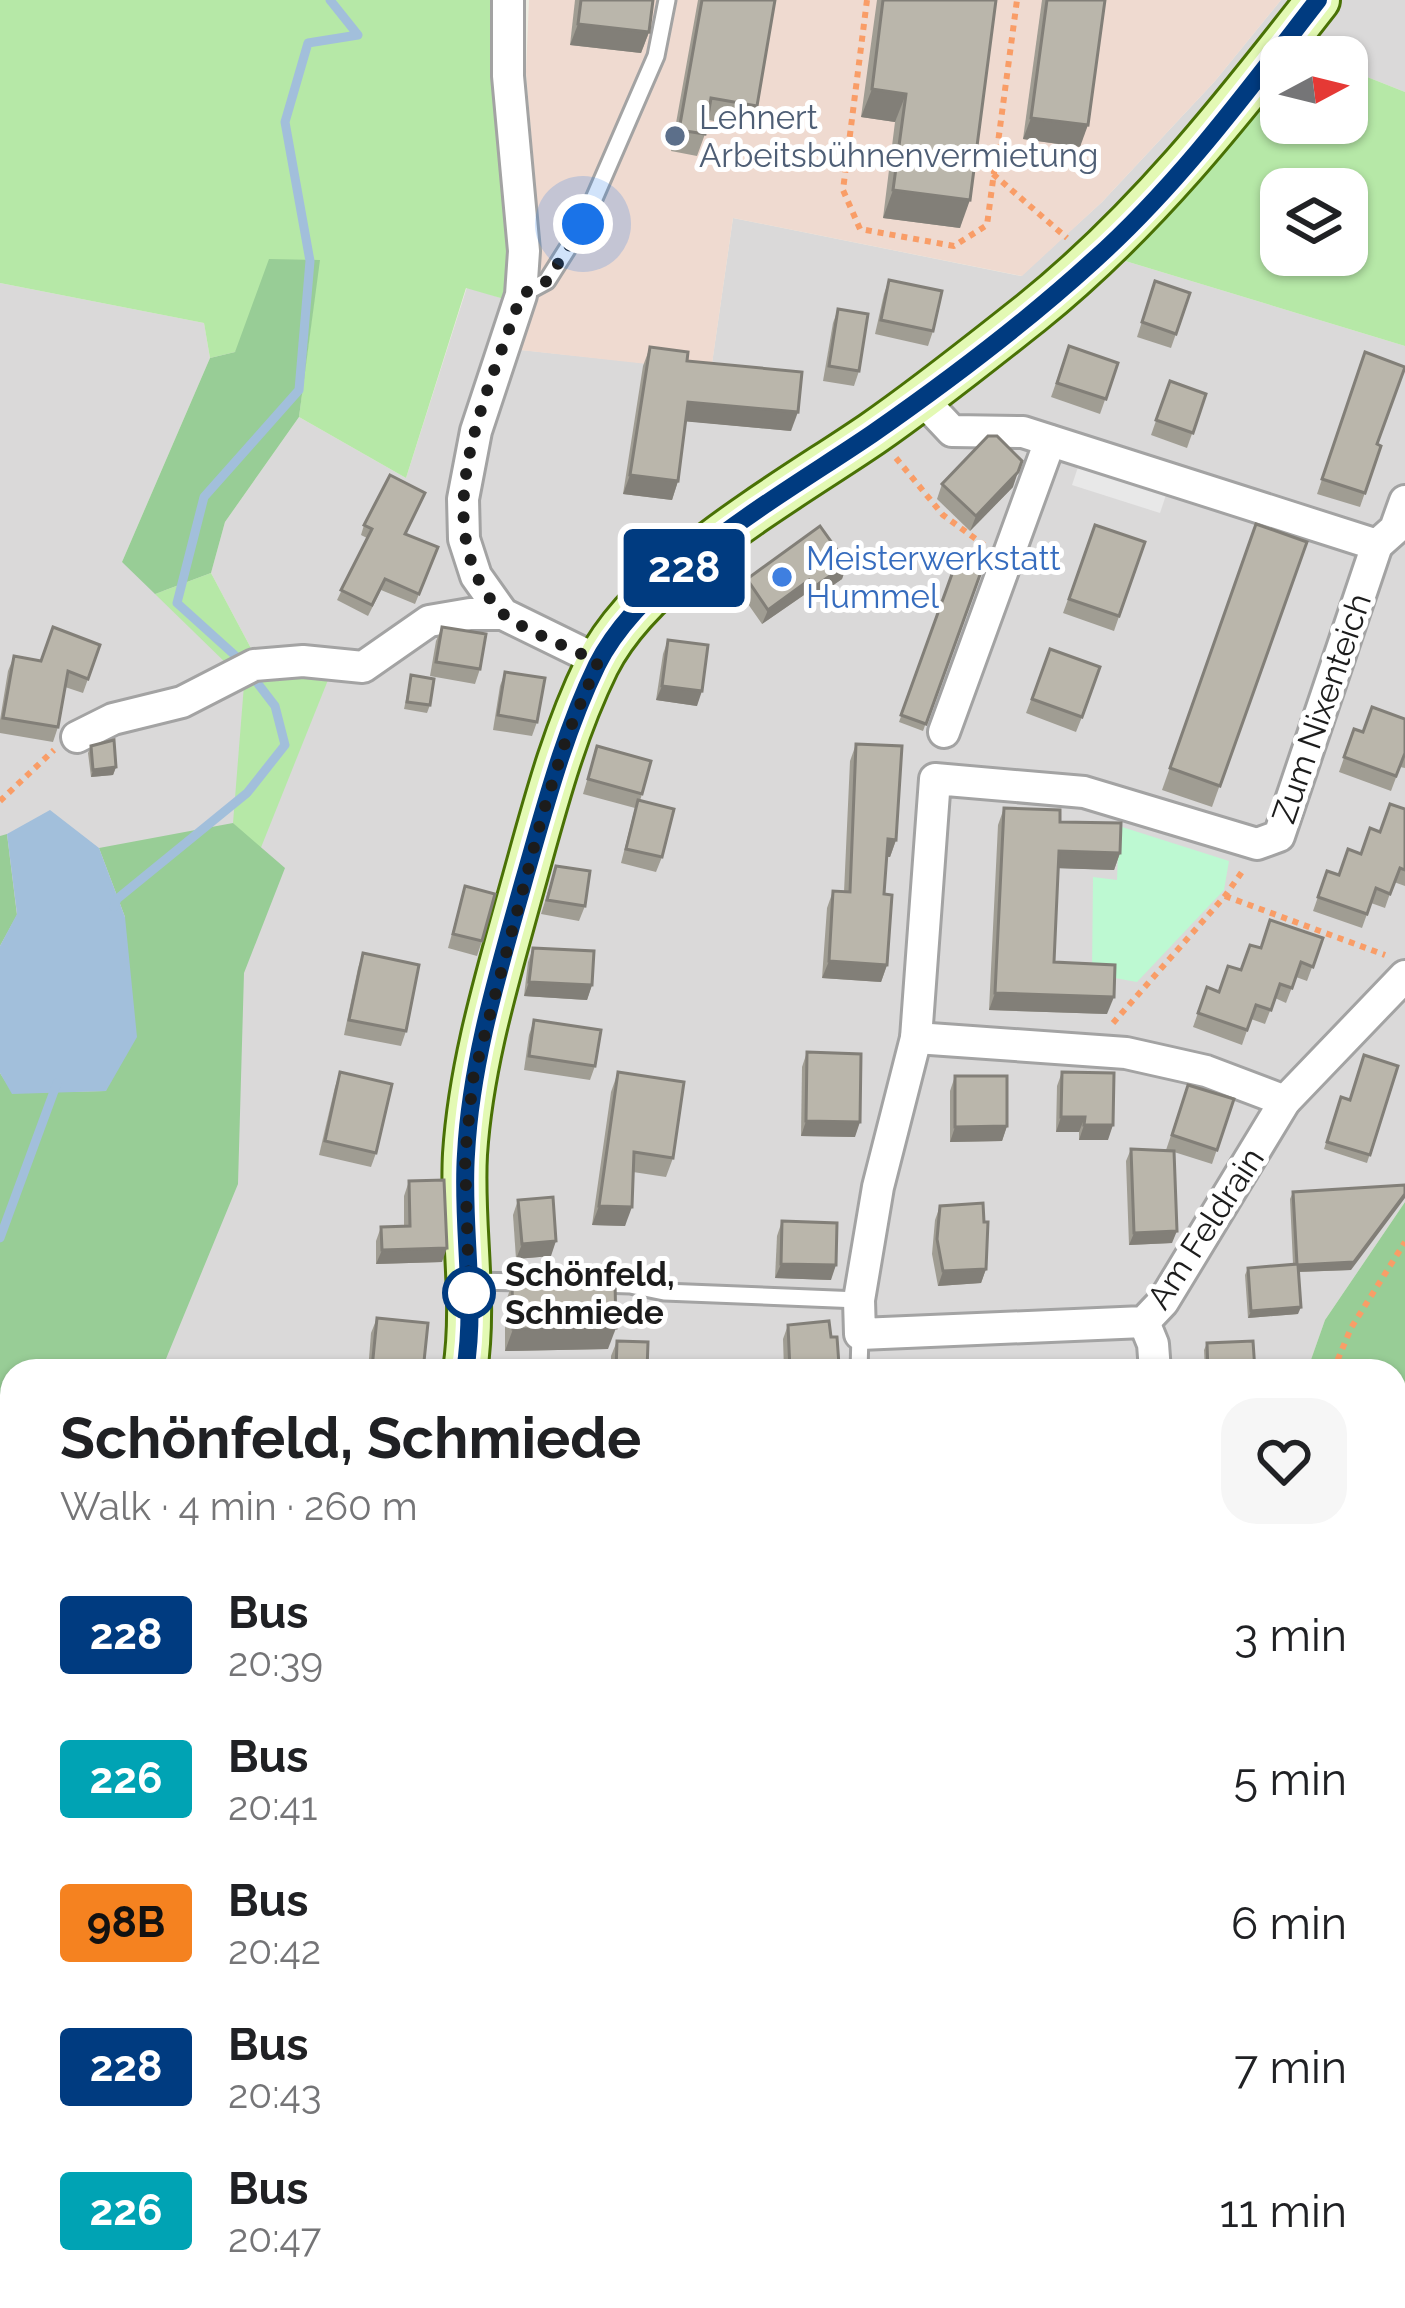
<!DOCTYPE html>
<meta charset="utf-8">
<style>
:root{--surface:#fff;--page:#f6f6f6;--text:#202124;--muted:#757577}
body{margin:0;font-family:Raleway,sans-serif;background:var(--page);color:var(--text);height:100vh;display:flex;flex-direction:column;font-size:45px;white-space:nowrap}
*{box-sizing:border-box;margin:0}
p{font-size:39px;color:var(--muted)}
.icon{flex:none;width:66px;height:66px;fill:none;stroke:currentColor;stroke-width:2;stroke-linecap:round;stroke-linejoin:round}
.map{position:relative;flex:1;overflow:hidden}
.details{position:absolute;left:0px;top:1359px;width:1407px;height:951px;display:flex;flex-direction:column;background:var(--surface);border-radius:36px 36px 0 0;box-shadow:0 3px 9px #0004}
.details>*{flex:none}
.badge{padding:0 24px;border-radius:9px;font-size:42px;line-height:78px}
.needle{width:78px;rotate:83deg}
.buttons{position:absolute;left:1260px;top:36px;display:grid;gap:24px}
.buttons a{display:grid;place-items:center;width:108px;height:108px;border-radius:24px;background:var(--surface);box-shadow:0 3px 9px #0004;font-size:60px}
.you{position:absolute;width:60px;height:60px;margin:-30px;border:9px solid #fff;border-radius:50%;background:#1a73e8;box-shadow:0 0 0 18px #1a73e833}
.map>.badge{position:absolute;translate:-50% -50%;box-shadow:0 0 0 6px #fff}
.round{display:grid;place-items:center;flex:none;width:126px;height:126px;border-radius:36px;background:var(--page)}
.summary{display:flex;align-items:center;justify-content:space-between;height:204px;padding:0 60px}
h1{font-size:57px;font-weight:700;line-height:90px}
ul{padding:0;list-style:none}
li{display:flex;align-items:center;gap:36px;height:144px;padding:0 60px}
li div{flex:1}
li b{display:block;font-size:45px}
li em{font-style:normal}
li .badge{min-width:132px;font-weight:700;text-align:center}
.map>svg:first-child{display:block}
</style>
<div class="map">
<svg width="1405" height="2308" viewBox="0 0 1405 2308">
<rect width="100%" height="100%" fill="#eeede2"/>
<path fill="#dad9d9" d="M1281,0H1405V92L1347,69V57H1315L1299,51L1218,158L1122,260L1405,346V1202L1325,1320L1307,1371H12V2298H387L385,2308H0V283L204,323L210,358L122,562L253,652L211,573L225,522L299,417L406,478L467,287L531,308L521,350L711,370L733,218L1021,276L1102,202L1215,81Z"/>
<path fill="#efdad0" d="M529,0H1281L1215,81L1102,202L1022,276L733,218L711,371L520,350L531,308L540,240L526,72Z"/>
<path fill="#e2edcc" d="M1405,1696V2308H972L976,2298H1395V1720Z"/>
<g fill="#b6e8a7" fill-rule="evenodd">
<path d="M0,0H499L511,250L504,299L466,288L406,478L299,417L319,261L235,352L210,358L204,323L0,283Z"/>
<path d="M1347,69L1405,92V346L1122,260L1218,158L1281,74V123H1347ZM1281,189H1347V255H1281Z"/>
<path d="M211,573L253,652L231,668L155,594Z"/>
<path d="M266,673L330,675L260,850L233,823L244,685Z"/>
<path d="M1405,1483V1693L1395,1717V1484Z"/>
<path d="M387,2298H976L972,2308H385Z"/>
</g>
<g fill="#98cd96">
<path d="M269,259L320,260L299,417L225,522L211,573L155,594L122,562L210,358L235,352Z"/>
<path d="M233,823L285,868L244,973L238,1184L161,1371H12V1573L0,1571V1073L13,1093L106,1091L125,917L99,848Z"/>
<path d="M7,834L17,915L0,946V836Z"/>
<path d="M1405,1202V1483L1395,1484V1371H1307L1325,1320Z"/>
</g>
<path fill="#bdf9d2" d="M1119,826L1229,861L1224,890L1137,982L1092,974L1093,877L1117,880Z"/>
<path fill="#e8e8e8" d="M1083,452L1171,480L1160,513L1072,485Z"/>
<path fill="#a2bfdb" d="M50,810L99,848L125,917L137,1037L106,1091L12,1094L0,1073V946L17,914L7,834Z"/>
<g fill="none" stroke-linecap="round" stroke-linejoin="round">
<g stroke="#a2bfdb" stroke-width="9">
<path d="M114,907L117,899L247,793L285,745L275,706L239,659L177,603L204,497L299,390L310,261L285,122L308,43L358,35L330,0"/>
<path d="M0,1238L57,1083"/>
</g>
<defs>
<g id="lane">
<path d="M521,295L547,281L583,224L656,56L667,0"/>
<path d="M473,1281L563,1283"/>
<path d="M599,1284L630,1285L664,1292L859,1300"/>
<path d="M859,1371L860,1334"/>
</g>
<g id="street">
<path d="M508,0V76L524,251L521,295L476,431L463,499L464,539L476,576L503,614L599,661"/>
<path d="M921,398L952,431L1023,432L1377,545L1395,529L1405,501"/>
<path d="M1377,545L1279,836L1257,844L1084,792L935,779L916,1038L878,1187L859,1300L860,1334L1144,1322L1163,1302L1285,1101L1405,976"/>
<path d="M944,732L1050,441"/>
<path d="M77,737L113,719L182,702L254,665L303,661L363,667L429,621L470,614H503"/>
<path d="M916,1038L1126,1053L1206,1071L1285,1101"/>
<path d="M1144,1322L1153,1344L1155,1371"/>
<path d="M0,1828L12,1826"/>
</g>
<g id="secondary">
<path d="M465,1371C476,1299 461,1226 465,1154C471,1063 498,976 522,888C543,813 562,736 597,665C643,572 787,492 872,434C927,396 979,354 1031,313C1143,223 1230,113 1318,0"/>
<path d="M111,2308L112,2298"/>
</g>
</defs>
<use href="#lane" stroke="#a3a3a3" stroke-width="21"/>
<use href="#street" stroke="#a3a3a3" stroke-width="36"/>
<use href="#secondary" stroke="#497105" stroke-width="48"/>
<g stroke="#f99d67" stroke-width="6" stroke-dasharray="6 6" stroke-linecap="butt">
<path d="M867,0L843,190L860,229L954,246L987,225L1017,0"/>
<path d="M993,174L1067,238"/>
<path d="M896,458L943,515L984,545"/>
<path d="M0,801L54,750"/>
<path d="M1225,896L1385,955"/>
<path d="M1113,1023L1225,896L1244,869"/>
<path d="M1333,1371L1351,1328L1405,1242"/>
<path d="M396,2298L416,2308"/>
<path d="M694,2308L720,2298"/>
<path d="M818,2308L832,2298"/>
</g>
<use href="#lane" stroke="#fff" stroke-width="15"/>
<use href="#street" stroke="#fff" stroke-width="30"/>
<use href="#secondary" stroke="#e3f9b4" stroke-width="42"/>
</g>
<g fill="#a09d93">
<path d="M575,0H653L649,32L641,53L570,45Z"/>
<path d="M698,0H775L757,106L749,127L708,120L705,134L697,156L671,151Z"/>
<path d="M877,0H996L960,228L883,218L895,122L861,117Z"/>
<path d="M1042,0H1105L1080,147L1023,139Z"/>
<path d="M889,280L933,331L928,346L875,334L884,294Z"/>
<path d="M1155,281L1190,293L1171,348L1137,337Z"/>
<path d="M838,309L859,371L854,386L823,381L833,323Z"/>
<path d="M1069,346L1118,363L1100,414L1051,397Z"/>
<path d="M650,347L687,361L791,431L686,421L678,481L672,500L623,494L643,366Z"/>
<path d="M1365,352L1377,444L1381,446L1360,507L1317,494Z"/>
<path d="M1170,381L1206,394L1187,448L1151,435Z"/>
<path d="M942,484L1013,487L970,531L937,499Z"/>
<path d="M425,493L406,534L438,547L415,604L381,590L368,616L337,600L367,538L361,535L364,525Z"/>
<path d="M1256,524L1307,542L1212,807L1162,790Z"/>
<path d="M1095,525L1145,542L1114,631L1063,613Z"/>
<path d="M956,563L981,572L923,731L899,722Z"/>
<path d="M847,564L842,579L809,602L804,595L762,624L741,594L747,579Z"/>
<path d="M442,627L480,669L475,684L430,676L436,641Z"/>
<path d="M668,640L697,706L656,700L663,654Z"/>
<path d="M100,645L83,693L65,687L58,727L53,742L0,733V720L8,671L14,656L41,661Z"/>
<path d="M1050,649L1082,717L1076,732L1026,713Z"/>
<path d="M505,672L537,722L532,736L493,730L500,686Z"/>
<path d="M411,675L430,705L427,713L404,709Z"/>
<path d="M1405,719V768L1400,767L1391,791L1339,772L1354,729L1363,732Z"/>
<path d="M856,744L896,840L890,857H887L884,894L887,965L881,982L822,978L827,908L833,891L844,892L850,761Z"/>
<path d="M91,746L116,767L113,775L91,777L88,753Z"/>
<path d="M597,746L651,761L640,801L662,857L656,872L621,863L635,808L583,794Z"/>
<path d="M1004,808L1060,822L1120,853L1114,870L1058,868L1054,962L1107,1014L989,1010L998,825Z"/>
<path d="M1405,809V886L1394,882L1385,908L1371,903L1362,928L1313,911L1327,871L1338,875Z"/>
<path d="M556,866L585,906L579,921L541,914Z"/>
<path d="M465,886L482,941L477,956L448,948Z"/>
<path d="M1323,938L1307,981L1296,977L1286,1003L1275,998L1265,1024L1251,1019L1242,1045L1193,1027L1207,987L1219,991L1260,948Z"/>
<path d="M533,948L592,985L587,1000L524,996L528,962Z"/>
<path d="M363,953L406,1031L401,1046L344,1035L358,968Z"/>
<path d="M534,1020L595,1066L590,1080L524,1070L529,1035Z"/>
<path d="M807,1052L855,1137L801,1136L802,1067Z"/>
<path d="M1398,1066L1367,1163L1324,1149L1341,1097L1350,1100Z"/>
<path d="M340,1072L376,1153L371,1167L319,1155L335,1087Z"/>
<path d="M618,1072L673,1158L666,1177L633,1172L625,1226L592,1225L611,1092Z"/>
<path d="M1062,1072L1108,1140H1079V1132H1056L1057,1086Z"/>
<path d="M955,1076L1007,1126L1002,1141L950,1142V1091Z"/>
<path d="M1188,1085L1234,1099L1212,1164L1174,1152L1172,1243L1129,1245L1126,1161L1131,1149L1171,1151L1166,1150Z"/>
<path d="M409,1181L442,1262L376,1264V1241L381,1227L404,1226V1196Z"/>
<path d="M1293,1192L1351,1270L1298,1272V1314L1248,1318L1245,1275L1248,1268L1293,1264L1290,1199Z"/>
<path d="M518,1200L551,1256L516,1259L513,1215Z"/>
<path d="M940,1206L986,1269L981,1283L938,1286L932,1254L935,1220Z"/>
<path d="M782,1221L831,1280L775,1278L777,1236Z"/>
<path d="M512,1283L608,1349L505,1351V1305Z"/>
<path d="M377,1318L423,1371H368L371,1333Z"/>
<path d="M788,1325L831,1337L839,1365L837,1371H784L783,1339Z"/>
<path d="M617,1341L647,1371H611V1356Z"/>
<path d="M1207,1343L1255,1371H1205L1204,1350Z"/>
<path d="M0,1887L12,1890V1941L0,1938Z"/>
</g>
<g fill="#827f78">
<path d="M578,24L649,32L641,53L570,45Z"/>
<path d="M872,89L906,94L895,122L861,117Z"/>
<path d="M1031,118L1088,125L1080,147L1023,139Z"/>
<path d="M893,190L970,200L960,228L883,218Z"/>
<path d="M688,402L798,412L791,431L681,421Z"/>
<path d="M1018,472L1013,487L970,531L976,516Z"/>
<path d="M630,475L678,481L672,500L623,494Z"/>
<path d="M847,564L842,579L809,602L814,587Z"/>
<path d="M809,580L804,595L762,624L768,610Z"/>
<path d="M662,686L702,691L697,706L656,700Z"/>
<path d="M116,767L113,775L91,777L93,770Z"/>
<path d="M888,839L896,840L890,857L882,856Z"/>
<path d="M1059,851L1120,853L1114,870L1053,868Z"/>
<path d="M829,961L887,965L881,982L822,978Z"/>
<path d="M529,982L592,985L587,1000L524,996Z"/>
<path d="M995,993L1114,997L1107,1014L989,1010Z"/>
<path d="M1061,1117H1085L1079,1132H1056Z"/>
<path d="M806,1121L860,1122L855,1137L801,1136Z"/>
<path d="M1084,1125H1113L1108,1140H1079Z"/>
<path d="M1007,1126L1002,1141L950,1142L955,1127Z"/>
<path d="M1405,1194V1198L1351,1270L1295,1272L1298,1265Z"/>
<path d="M599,1206L632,1207L625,1226L592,1225Z"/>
<path d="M1177,1231L1172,1243L1129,1245L1134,1233Z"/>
<path d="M556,1241L551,1256L516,1259L522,1244Z"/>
<path d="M447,1248L442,1262L376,1264L382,1250Z"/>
<path d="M781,1264L836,1265L831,1280L775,1278Z"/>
<path d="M986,1269L981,1283L938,1286L943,1271Z"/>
<path d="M1301,1307L1298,1314L1248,1318L1251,1311Z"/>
<path d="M616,1328L608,1349L505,1351L513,1329Z"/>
<path d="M264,2298H313L310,2308H260Z"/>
</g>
<g fill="#bab6ab" stroke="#827f78" stroke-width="3">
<path d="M581,0H653L649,32L578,24Z"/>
<path d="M702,0H775L757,106L711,98L705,134L679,130Z"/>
<path d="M883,0H996L970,200L893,190L906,94L872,89Z"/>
<path d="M1047,0H1105L1088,125L1031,118Z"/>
<path d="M889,280L942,291L933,331L881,320Z"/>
<path d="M1155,281L1190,293L1176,334L1142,322Z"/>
<path d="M838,309L868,314L859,371L829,366Z"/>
<path d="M1069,346L1118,363L1106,399L1057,383Z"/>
<path d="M650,347L688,352L687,361L802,372L798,412L688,402L678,481L630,475Z"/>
<path d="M1365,352L1405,367L1377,444L1381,446L1365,493L1322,479Z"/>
<path d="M1170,381L1206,394L1193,433L1156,420Z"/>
<path d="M988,436H997L1022,461L1018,472L976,516L942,484Z"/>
<path d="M390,475L425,493L405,534L438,547L419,594L385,579L372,605L341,590L372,529L364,525Z"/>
<path d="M1256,524L1307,542L1220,786L1170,768Z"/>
<path d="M1095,525L1145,542L1119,616L1069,599Z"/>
<path d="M820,526L847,564L814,587L809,580L768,610L747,579Z"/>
<path d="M956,563L981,572L926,724L901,715Z"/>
<path d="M53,627L100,645L88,679L68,671L58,727L3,718L14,656L41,661Z"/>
<path d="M442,627L486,634L480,669L436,662Z"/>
<path d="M668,640L708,645L702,691L662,686Z"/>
<path d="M1050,649L1100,667L1082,717L1032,699Z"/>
<path d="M505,672L545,678L537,722L498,715Z"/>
<path d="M411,675L434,679L430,705L407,702Z"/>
<path d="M1372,707L1405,719V753L1396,776L1344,757L1354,729L1363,732Z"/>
<path d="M114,740L116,767L93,770L91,746Z"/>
<path d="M856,744L902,746L896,840L888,839L884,894L892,895L887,965L829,961L833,891L850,892Z"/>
<path d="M597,746L651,761L642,794L588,779Z"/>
<path d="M638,800L674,809L662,857L626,849Z"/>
<path d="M1390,804L1405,809V870L1400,868L1390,894L1376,888L1367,914L1318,897L1327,871L1339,875L1348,849L1361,854L1370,828L1380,832Z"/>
<path d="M1004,808L1060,810V822L1121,823L1120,853L1059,851L1054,962L1115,965L1114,997L995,993Z"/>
<path d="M556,866L590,871L585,906L547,900Z"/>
<path d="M465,886L495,894L482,941L453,934Z"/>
<path d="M1270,920L1323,938L1313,967L1301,962L1292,988L1280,984L1271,1010L1256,1005L1247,1030L1198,1013L1207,987L1219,992L1228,966L1241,970L1250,945L1261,948Z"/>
<path d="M533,948L594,951L592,985L529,982Z"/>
<path d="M363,953L419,965L406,1031L349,1020Z"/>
<path d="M534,1020L601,1030L595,1066L529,1056Z"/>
<path d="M807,1052L861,1054L860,1122L806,1121Z"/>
<path d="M1364,1055L1398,1066L1370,1155L1327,1142L1341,1097L1350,1100Z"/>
<path d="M340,1072L392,1084L376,1153L325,1141Z"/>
<path d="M618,1072L684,1082L673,1158L634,1152L632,1207L599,1206Z"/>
<path d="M1062,1072L1114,1073L1113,1125H1084L1085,1117H1061Z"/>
<path d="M955,1076H1007V1126L955,1127Z"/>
<path d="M1188,1085L1234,1099L1217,1150L1172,1135Z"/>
<path d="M1131,1149L1174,1151L1177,1231L1134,1233Z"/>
<path d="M444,1180L447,1248L382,1250L381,1227L410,1226L409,1181Z"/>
<path d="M1405,1185V1194L1354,1262L1298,1265L1301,1307L1251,1311L1248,1268L1297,1264L1293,1192Z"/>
<path d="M553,1197L556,1241L522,1244L518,1200Z"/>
<path d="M983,1203L984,1222H988L986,1269L943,1271L937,1239L940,1206Z"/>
<path d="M782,1221L837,1223L836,1265L781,1264Z"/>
<path d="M615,1282L616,1328L513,1329L512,1283Z"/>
<path d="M377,1318L428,1323L423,1371L372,1368Z"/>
<path d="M829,1321L831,1337H837L839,1365H835V1371H790L788,1325Z"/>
<path d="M617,1341L648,1342L647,1371H616Z"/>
<path d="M1253,1341L1255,1371H1208L1207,1343Z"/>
<path d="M1140,1368V1371H1100Z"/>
<path d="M0,1887L12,1890V1925L0,1922Z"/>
</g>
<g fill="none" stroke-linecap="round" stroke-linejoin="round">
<defs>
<path id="line" d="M465,1371C477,1299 461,1226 466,1154C471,1060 499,970 524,880C545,807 564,733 597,665C643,572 787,492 872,434C948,381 1025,323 1093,261C1179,184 1248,90 1318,0"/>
</defs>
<use href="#line" stroke="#fff" stroke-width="27"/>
<use href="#line" stroke="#003b80" stroke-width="18"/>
<path stroke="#1c1c1c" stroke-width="12" stroke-dasharray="0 21.6" d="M469,1293L465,1156L473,1079L543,813L567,736L598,662C576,650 515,627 500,611C421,523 490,390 521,295L547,281L583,224"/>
</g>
<circle fill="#5c6f8a" stroke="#fff" stroke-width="4.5" cx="675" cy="136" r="12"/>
<circle fill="#3f7fe0" stroke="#fff" stroke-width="4.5" cx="782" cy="577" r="12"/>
<circle fill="#fff" stroke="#003b80" stroke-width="6" cx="469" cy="1293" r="24"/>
<g text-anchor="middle" stroke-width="10" stroke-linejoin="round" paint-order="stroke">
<g font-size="33" fill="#4e5e75" stroke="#fff" text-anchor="start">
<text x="699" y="129">Lehnert<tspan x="699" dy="38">Arbeitsbühnenvermietung</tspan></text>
</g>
<g font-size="33" fill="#366cbe" stroke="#fff" text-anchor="start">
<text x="806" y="570">Meisterwerkstatt<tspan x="806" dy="38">Hummel</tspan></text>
</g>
<g font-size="33" fill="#1c1c1c" stroke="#fff">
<text transform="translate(1321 708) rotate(-71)" y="12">Zum Nixenteich</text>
<text transform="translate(1205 1228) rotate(-57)" y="12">Am Feldrain</text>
</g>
<g font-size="33" font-weight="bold" fill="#1c1c1c" stroke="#fff" text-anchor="start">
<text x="505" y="1286">Schönfeld,<tspan x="505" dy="38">Schmiede</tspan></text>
</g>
</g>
</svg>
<div class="buttons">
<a><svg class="needle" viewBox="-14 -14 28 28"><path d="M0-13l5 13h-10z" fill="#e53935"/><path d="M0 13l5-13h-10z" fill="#757577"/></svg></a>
<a><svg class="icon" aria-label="layers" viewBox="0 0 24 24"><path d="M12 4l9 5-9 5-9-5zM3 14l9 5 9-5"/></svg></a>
</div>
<div class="you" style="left:583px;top:224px"></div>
<b class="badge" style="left:684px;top:568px;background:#003b80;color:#fff">228</b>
<section class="details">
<div class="summary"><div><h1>Schönfeld, Schmiede</h1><p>Walk · 4 min · 260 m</p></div><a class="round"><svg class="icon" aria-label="heart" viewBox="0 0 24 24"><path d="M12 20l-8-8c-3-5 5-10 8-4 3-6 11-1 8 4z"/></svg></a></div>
<ul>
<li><span class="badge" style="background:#003b80;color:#fff">228</span><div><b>Bus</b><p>20:39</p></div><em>3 min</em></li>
<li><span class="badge" style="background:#00a3b4;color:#fff">226</span><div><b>Bus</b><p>20:41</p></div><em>5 min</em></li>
<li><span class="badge" style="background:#f58220;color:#111">98B</span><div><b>Bus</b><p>20:42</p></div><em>6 min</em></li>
<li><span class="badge" style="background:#003b80;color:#fff">228</span><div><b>Bus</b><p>20:43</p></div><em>7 min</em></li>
<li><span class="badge" style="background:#00a3b4;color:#fff">226</span><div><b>Bus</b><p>20:47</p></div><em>11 min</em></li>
</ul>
</section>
</div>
